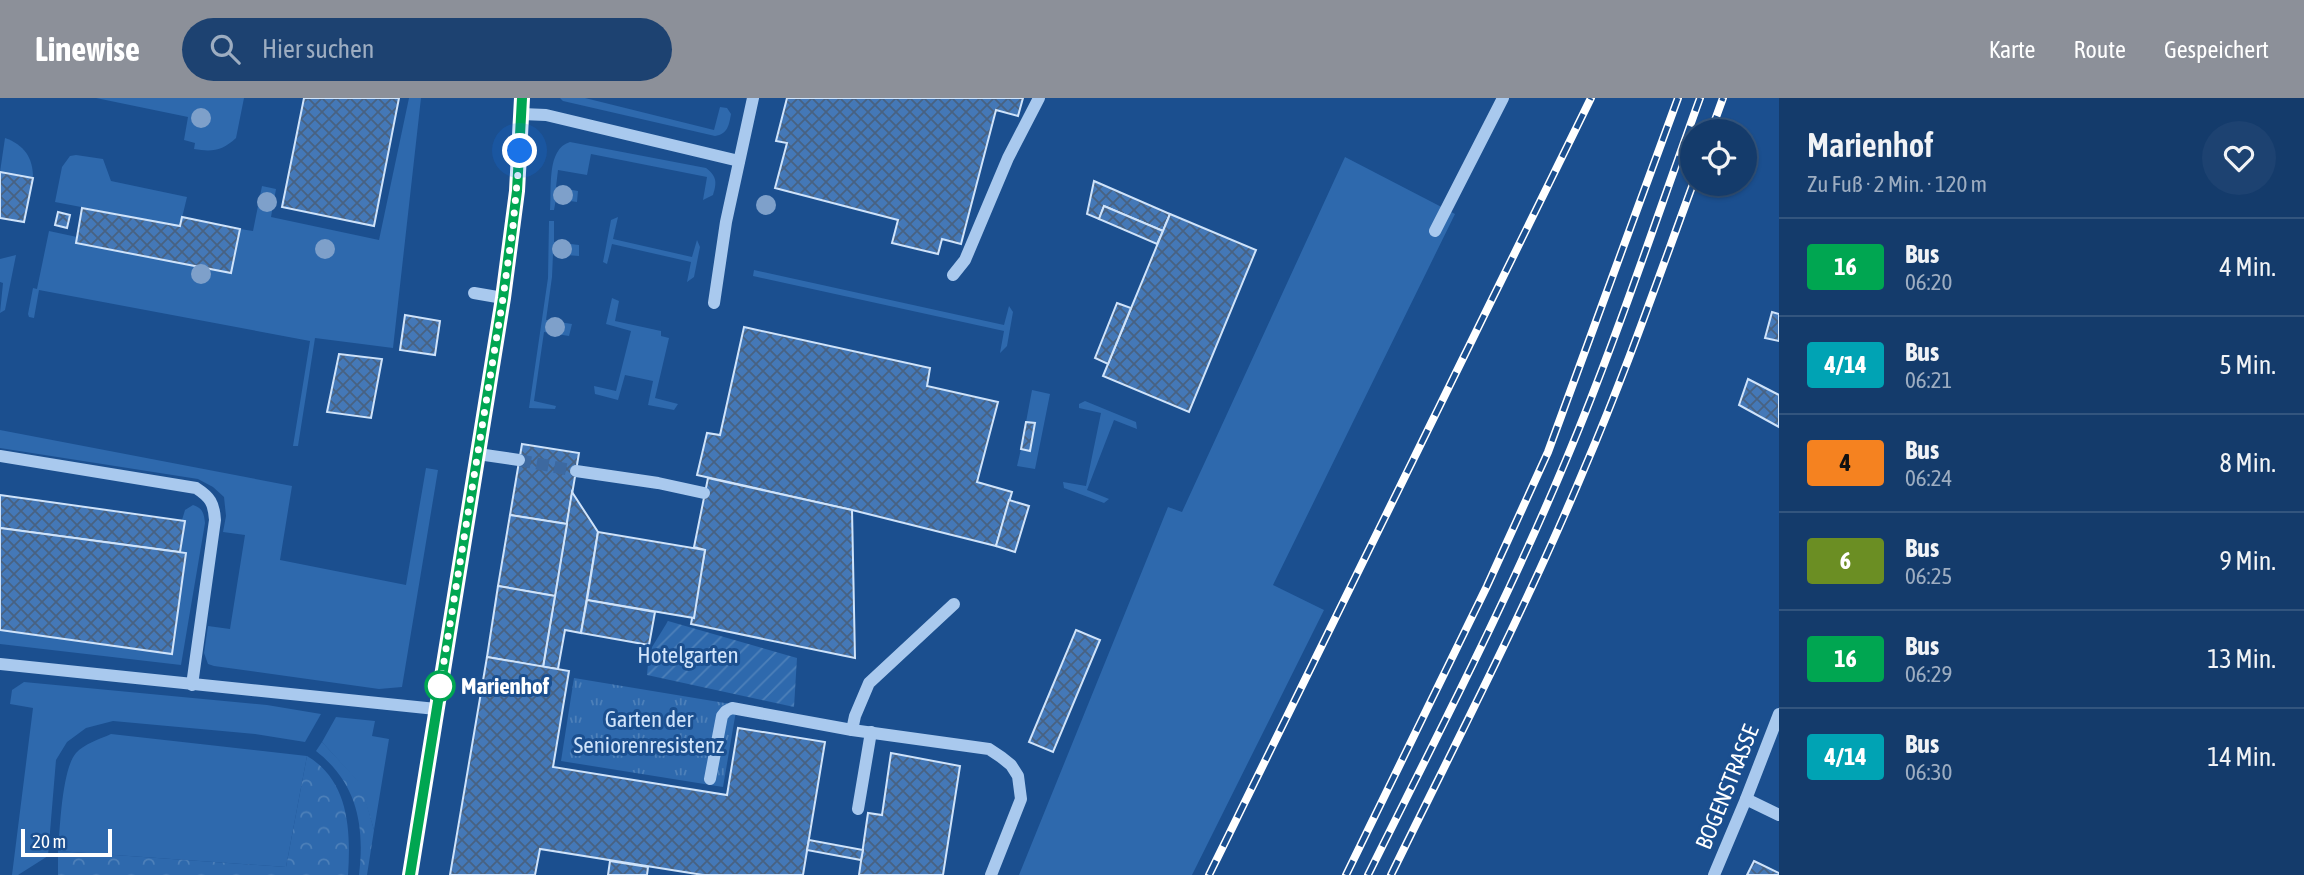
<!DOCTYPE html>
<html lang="de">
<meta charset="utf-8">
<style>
:root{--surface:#143b6b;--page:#1d4271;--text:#f1f3f6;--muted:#9dadc1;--line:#33557e;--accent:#8c9099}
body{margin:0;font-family:"Asap Condensed",sans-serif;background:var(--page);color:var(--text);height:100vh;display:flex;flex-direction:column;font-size:26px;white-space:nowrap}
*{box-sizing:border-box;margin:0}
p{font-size:23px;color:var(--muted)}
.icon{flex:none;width:38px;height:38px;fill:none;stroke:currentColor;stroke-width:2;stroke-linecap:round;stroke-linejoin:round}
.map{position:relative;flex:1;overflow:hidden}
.details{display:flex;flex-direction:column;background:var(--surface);width:525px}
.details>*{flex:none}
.badge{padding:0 14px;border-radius:5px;font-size:24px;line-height:46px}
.buttons{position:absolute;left:1680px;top:21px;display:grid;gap:14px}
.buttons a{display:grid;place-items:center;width:77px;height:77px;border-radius:50%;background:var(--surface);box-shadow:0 2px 5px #0004,0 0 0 2px var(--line);font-size:35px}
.scale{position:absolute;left:21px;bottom:18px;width:91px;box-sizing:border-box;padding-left:7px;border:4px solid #fff;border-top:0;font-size:19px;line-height:24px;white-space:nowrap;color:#fff;-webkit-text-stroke:5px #1b4f8f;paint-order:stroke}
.you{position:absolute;width:35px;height:35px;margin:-18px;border:5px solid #fff;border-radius:50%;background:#1a73e8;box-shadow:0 0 0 10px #1a73e833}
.map>.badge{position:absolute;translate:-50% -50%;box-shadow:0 0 0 4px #fff}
.round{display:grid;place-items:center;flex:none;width:74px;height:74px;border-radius:37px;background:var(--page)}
.summary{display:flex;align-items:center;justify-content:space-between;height:119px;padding:0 28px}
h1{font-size:33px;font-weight:600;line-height:52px}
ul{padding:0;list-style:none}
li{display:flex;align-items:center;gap:21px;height:98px;padding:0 28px;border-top:2px solid var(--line)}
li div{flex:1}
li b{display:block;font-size:26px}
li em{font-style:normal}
li .badge{min-width:77px;font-weight:700;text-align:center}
header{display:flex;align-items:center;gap:42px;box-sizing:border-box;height:98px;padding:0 35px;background:var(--accent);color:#fff}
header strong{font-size:33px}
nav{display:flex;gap:38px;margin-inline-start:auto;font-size:24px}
.search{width:490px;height:63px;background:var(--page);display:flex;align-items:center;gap:18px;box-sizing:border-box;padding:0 24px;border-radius:38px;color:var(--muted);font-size:26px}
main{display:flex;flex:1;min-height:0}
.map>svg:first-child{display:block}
</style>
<header>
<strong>Linewise</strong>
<div class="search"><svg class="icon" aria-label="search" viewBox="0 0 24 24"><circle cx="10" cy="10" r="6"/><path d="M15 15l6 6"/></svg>Hier suchen</div>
<nav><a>Karte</a><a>Route</a><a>Gespeichert</a></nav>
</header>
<main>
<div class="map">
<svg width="1779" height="777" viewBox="0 0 1779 777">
<defs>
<pattern id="forest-crowns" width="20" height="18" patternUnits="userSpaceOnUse" patternTransform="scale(1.75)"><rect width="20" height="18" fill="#2e69ad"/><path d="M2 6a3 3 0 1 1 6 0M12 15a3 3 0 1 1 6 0" fill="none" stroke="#4d80b9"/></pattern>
<pattern id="park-tufts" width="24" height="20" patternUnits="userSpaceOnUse" patternTransform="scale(1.75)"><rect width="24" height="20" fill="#2e69ad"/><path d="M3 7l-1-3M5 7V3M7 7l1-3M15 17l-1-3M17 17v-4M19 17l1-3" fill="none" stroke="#4d80b9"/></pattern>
<pattern id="garden-furrows" width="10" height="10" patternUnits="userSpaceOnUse" patternTransform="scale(1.75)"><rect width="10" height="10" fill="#2e69ad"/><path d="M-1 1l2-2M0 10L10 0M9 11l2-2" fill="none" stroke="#4d80b9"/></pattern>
<pattern id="building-cross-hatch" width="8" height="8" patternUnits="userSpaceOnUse" patternTransform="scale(1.75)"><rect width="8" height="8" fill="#4478b7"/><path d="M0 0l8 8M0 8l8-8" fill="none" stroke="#486282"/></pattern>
</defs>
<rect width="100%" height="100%" fill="#1b4f8f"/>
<g fill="#2e69ad">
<path d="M96,0H244L236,40C222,53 212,54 194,51L195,45L184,42L188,19Z"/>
<path d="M409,0H421L393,250L315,240L298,348H293L310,243L39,192L34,220L29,219L28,216L33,190L37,191L49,133L77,139L76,145L231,175L240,131L253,133L262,88L276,91L271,119L379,142Z"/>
<path d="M560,0H585L714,32L720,9L727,10L731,16C729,27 728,36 715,38L563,3Z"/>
<path d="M5,40C24,47 33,59 33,80L0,74Z"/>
<path d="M570,44L706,70C717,78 717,85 713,97L703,102L707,79L591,56L587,77L558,72L556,89L578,93L577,104L556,101L554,112H550C552,91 546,51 570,44Z"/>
<path d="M76,57L103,61L111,83L187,99L180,128L55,104L62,69L70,58Z"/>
<path d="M1345,59L1455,116L1273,487L1324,512L1192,777H1019L1168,409L1182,414Z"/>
<path d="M618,119L613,141L692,159L697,142L700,149L694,179L687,184L691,164L612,146L607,166L603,164L611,122Z"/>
<path d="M549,123H554V144L579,147V158L553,156L552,179L546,222L572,226L569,238L544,234L534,303L556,308L555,311L529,310L548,180Z"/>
<path d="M16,157L5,212L0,215L3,185L0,184V161Z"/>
<path d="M754,172L1004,227L1009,208L1013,214L1007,248L1000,255L1004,233L753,178Z"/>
<path d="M612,200L619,203L615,223L661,233V238L669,240L655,300L678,306L674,312L648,307L653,283L625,277L618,302L595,296L594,288L616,293L631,233L606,226Z"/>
<path d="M1032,292L1050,296L1035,371L1017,368L1021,351L1030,353L1035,326L1026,324Z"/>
<path d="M1085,303L1136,324L1137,331L1114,322L1087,392L1109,401L1104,405L1064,390L1063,384L1086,388L1101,315L1079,310V306Z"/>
<path d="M0,332L292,388L280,462L406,487L426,370L438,372L402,589L379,591L214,568L208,566L204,555L208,528L230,531L245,437L223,434L226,418L224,399L213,389L198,381L0,350Z"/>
<path d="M193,407C203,410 204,416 205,425L181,567L0,546V532L172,556L180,454L185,423L182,422L185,412Z"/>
<path d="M24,584L267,607L321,616L305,644L255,636L113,623L86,630L67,644L56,662L48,758L18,777H12L33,610L10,606L12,592Z"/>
<path d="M336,619L375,623L372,638L389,641L374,732L360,686L322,644Z"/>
<path d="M111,636L307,658L286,769L58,753C60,730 62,671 76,655C84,646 100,641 111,636Z"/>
</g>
<g fill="url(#forest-crowns)">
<path d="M322,644L361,686L374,732L367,777H359C365,727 357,685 316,653Z"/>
<path d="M307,658C349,683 351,732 348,777H58V753L286,769Z"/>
</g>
<path fill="url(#park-tufts)" d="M574,580L737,607L723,689L561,663Z"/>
<path fill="url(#garden-furrows)" d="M668,523L797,560L794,609L647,577L649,554Z"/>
<g fill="url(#building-cross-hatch)" stroke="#cfe3fa" stroke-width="2">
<path d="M304,0H399L374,128L282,109Z"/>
<path d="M787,0H1023L1018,18L996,12L961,146L942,141L938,156L892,145L898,122L775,90L787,45L776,43Z"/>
<path d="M0,74L33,80L24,124L0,120Z"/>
<path d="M1094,83L1170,116L1163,133L1104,108L1099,121L1087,116Z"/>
<path d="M1104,108L1163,133L1157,146L1099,121Z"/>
<path d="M82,110L180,128L182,119L240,131L231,175L76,145Z"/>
<path d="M58,114L70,117L67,130L55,127Z"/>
<path d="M1170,116L1256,152L1189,314L1103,278Z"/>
<path d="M1117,205L1131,210L1108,266L1095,260Z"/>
<path d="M1772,214L1779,216V243L1765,240Z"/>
<path d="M405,217L440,223L435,257L400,252Z"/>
<path d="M744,229L930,270L927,288L998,304L977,384L1012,394L996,448L852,412L697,377L707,335L720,337Z"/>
<path d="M339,256L382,261L371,320L327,314Z"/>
<path d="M1748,281L1779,297V329L1739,307Z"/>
<path d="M1026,324L1035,325L1030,353L1021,351Z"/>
<path d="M522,346L579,355L567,426L510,417Z"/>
<path d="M708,380L852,412L855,560L691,526L705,452L694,449Z"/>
<path d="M572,394L598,434L581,535L565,532L558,571L543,569Z"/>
<path d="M0,397L185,423L180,454L0,430Z"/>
<path d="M1009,402L1029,408L1015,454L996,448Z"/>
<path d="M510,417L567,426L555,498L498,488Z"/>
<path d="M0,430L186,455L172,556L0,532Z"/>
<path d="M598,434L705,452L694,520L587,502Z"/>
<path d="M498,488L555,498L543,569L487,559Z"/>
<path d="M587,502L655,514L649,547L581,535Z"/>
<path d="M1076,532L1100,542L1053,654L1029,644Z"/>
<path d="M487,559L569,573L553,669L727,697L738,630L825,644L803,777H703L540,751L535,777H450Z"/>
<path d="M891,655L960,668L943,777H859L868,715L882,717Z"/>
<path d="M809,742L863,752L861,762L807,752Z"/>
<path d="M610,763L648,769L647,777H608Z"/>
<path d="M1754,763L1779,775V777H1747Z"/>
</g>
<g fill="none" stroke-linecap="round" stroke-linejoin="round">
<path stroke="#3d69a0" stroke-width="12" stroke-dasharray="12 6" stroke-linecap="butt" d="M519,362L576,373"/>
<g stroke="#a9c9ee" stroke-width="12">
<path d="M522,16L546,17L739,63"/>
<path d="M1435,133L1503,0"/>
<path d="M953,177L965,162L1008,60L1039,0"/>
<path d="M474,195L503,200"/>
<path d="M714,205L726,124L753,0"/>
<path d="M478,356L519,362"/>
<path d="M0,358L196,390C210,399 214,405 215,422L192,587"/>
<path d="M576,373L658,385L704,395"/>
<path d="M0,566L436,611"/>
<path d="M852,632L855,618L869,585L954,506"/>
<path d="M710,681L722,618L726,613L732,610L852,632L989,651L1001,659L1011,667L1018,678L1021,701L991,777"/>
<path d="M1746,701L1779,717"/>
<path d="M858,711L871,634"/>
<path d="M410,777L503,200L517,93L522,0"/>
<path d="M1714,777L1746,701L1779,616"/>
</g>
<defs>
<g id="rail">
<path d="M1711,33L1723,0"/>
<path d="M1209,777L1591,0"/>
<path d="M1346,777L1487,488L1548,354L1678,0"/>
<path d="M1368,777C1436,640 1507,503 1566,362C1616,243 1656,121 1700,0"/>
<path d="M1391,777C1457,642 1527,508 1585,369C1625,276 1658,181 1693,86"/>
</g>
</defs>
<use href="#rail" stroke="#fff" stroke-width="8"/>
<use href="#rail" stroke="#1b4f8f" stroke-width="5" stroke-dasharray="16" stroke-linecap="butt"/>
</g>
<g fill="#7ea0ca">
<circle cx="201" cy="20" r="10"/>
<circle cx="563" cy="97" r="10"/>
<circle cx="267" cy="104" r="10"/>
<circle cx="766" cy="107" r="10"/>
<circle cx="325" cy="151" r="10"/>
<circle cx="562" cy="151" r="10"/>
<circle cx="201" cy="176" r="10"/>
<circle cx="555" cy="229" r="10"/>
</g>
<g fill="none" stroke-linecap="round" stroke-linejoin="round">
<defs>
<path id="line" d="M410,777L503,200L517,93L522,0"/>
</defs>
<use href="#line" stroke="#fff" stroke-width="16"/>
<use href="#line" stroke="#00a651" stroke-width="10"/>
<path stroke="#fff" stroke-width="7" stroke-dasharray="0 12.6" d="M440,588L503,200L513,128L520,53"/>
</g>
<circle fill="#fff" stroke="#00a651" stroke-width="3.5" cx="440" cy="588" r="14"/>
<g text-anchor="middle" stroke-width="6" stroke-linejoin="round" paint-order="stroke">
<g font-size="23" fill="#cfe3fa" stroke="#1b4f8f">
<text x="688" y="565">Hotelgarten</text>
<text x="649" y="629">Garten der<tspan x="649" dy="26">Seniorenresistenz</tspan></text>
</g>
<g font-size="23" font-weight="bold" fill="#fff" stroke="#1b4f8f" text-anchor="start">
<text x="461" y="596">Marienhof</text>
</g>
<g font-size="23" fill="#fff" stroke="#1b4f8f">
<text transform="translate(1727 689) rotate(-68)" y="8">BOGENSTRASSE</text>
</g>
</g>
</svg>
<div class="buttons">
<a><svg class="icon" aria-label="locate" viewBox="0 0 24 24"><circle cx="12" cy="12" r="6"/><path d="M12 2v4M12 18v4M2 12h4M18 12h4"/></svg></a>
</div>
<div class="scale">20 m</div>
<div class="you" style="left:520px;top:53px"></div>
</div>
<section class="details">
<div class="summary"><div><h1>Marienhof</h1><p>Zu Fuß · 2 Min. · 120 m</p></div><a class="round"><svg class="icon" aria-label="heart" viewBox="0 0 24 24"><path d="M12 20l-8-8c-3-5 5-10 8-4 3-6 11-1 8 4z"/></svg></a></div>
<ul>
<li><span class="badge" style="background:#00a651;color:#fff">16</span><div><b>Bus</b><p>06:20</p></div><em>4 Min.</em></li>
<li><span class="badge" style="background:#00a3b4;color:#fff">4/14</span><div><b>Bus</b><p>06:21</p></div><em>5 Min.</em></li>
<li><span class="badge" style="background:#f58220;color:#111">4</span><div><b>Bus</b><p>06:24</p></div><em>8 Min.</em></li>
<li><span class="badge" style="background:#6b8e23;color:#fff">6</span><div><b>Bus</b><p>06:25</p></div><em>9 Min.</em></li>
<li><span class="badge" style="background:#00a651;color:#fff">16</span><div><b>Bus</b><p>06:29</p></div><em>13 Min.</em></li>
<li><span class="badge" style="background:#00a3b4;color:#fff">4/14</span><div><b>Bus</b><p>06:30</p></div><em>14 Min.</em></li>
</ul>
</section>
</main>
